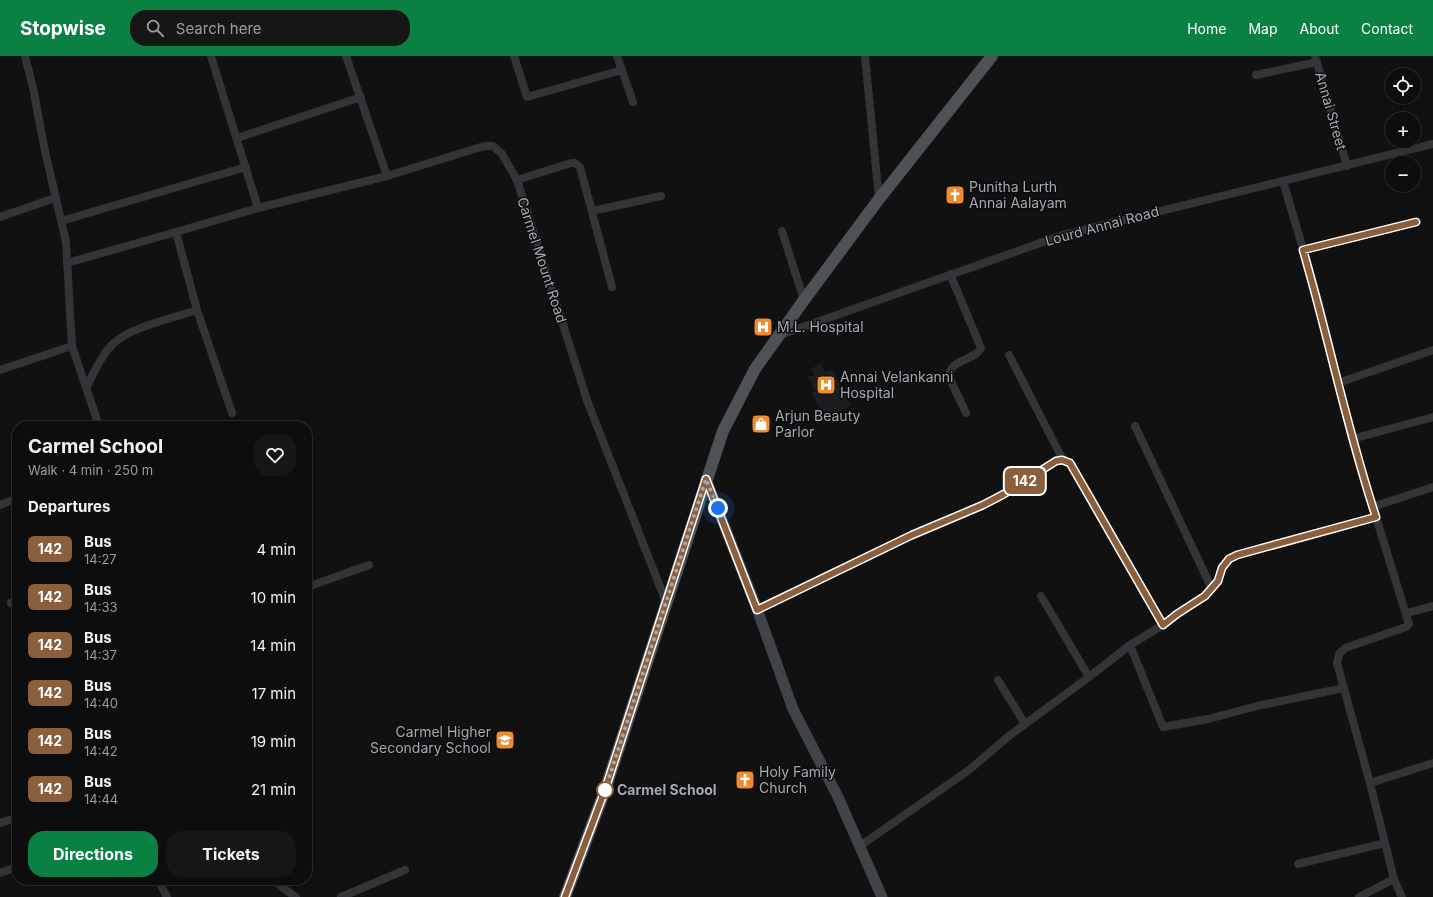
<!DOCTYPE html>
<meta charset="utf-8">
<style>
:root{--surface:#0d0d0e;--page:#161617;--text:#f1f3f6;--muted:#9a9c9e;--line:#2d2d2e;--accent:#0b8043}
body{margin:0;font-family:Inter,sans-serif;background:var(--page);color:var(--text);height:100vh;display:flex;flex-direction:column;font-size:15px;white-space:nowrap}
*{box-sizing:border-box;margin:0}
p{font-size:13px;color:var(--muted)}
.icon{flex:none;width:22px;height:22px;fill:none;stroke:currentColor;stroke-width:2;stroke-linecap:round;stroke-linejoin:round}
.map{position:relative;flex:1;overflow:hidden}
.sheet{position:absolute;left:12px;top:365px;width:300px;height:464px;display:flex;flex-direction:column;background:var(--surface);border-radius:16px;box-shadow:0 2px 6px #0003,0 0 0 1px var(--line)}
.sheet>*{flex:none}
.badge{padding:0 8px;border-radius:6px;font-size:14px;line-height:26px}
.fabs{position:absolute;left:1385px;top:12px;display:grid;gap:8px}
.fabs a{display:grid;place-items:center;width:36px;height:36px;border-radius:50%;background:var(--surface);box-shadow:0 2px 6px #0003,0 0 0 1px var(--line);font-size:20px}
.you{position:absolute;width:20px;height:20px;margin:-10px;border:3px solid #fff;border-radius:50%;background:#1a73e8;box-shadow:0 0 0 6px #1a73e833}
.map>.badge{position:absolute;translate:-50% -50%;box-shadow:0 0 0 2px #fff}
h2{padding:0 16px;font-size:15px;line-height:36px}
.round{display:grid;place-items:center;flex:none;width:42px;height:42px;border-radius:16px;background:var(--page)}
.overview{display:flex;align-items:center;justify-content:space-between;height:68px;padding:0 16px}
h1{font-size:19px;font-weight:700;line-height:30px}
.cta{display:flex;gap:8px;margin-top:auto;padding:8px 16px}
.cta a{flex:1;height:46px;border-radius:16px;background:var(--accent);color:#fff;font-size:16px;font-weight:700;line-height:46px;text-align:center}
.cta a+a{background:var(--page);color:var(--text)}
ul{padding:0;list-style:none}
li{display:flex;align-items:center;gap:12px;height:48px;padding:0 16px}
li div{flex:1}
li b{display:block;font-size:15px}
li em{font-style:normal}
li .badge{min-width:44px;font-weight:700;text-align:center}
header{display:flex;align-items:center;gap:24px;box-sizing:border-box;height:56px;padding:0 20px;background:var(--accent);color:#fff}
header strong{font-size:19px}
nav{display:flex;gap:22px;margin-inline-start:auto;font-size:14px}
.search{width:280px;height:36px;background:var(--page);display:flex;align-items:center;gap:10px;box-sizing:border-box;padding:0 14px;border-radius:16px;color:var(--muted);font-size:15px}
.map>svg:first-child{display:block}
</style>
<header>
<strong>Stopwise</strong>
<div class="search"><svg class="icon" aria-label="search" viewBox="0 0 24 24"><circle cx="10" cy="10" r="6"/><path d="M15 15l6 6"/></svg>Search here</div>
<nav><a>Home</a><a>Map</a><a>About</a><a>Contact</a></nav>
</header>
<div class="map">
<svg width="1433" height="841" viewBox="0 0 1433 841">
<rect width="100%" height="100%" fill="#111112"/>
<path fill="#1d1d1f" d="M821,307L825,316L832,313L851,349L824,363L812,337L815,335L808,321L814,319L811,313Z"/>
<g fill="none" stroke-linecap="round" stroke-linejoin="round">
<g stroke="#323437" stroke-width="8">
<path d="M25,0L33,32L45,95L66,186L72,290L99,370"/>
<path d="M211,0L258,152"/>
<path d="M346,0L387,120L484,90H493L502,98L517,124L588,347L666,546"/>
<path d="M514,0L527,41L622,14"/>
<path d="M617,0L633,46"/>
<path d="M865,0L879,143"/>
<path d="M1315,0L1347,110"/>
<path d="M1256,19L1317,6"/>
<path d="M237,82L361,41"/>
<path d="M517,124L571,107H575L580,111L612,231"/>
<path d="M1283,125L1318,244L1352,383L1408,565L1409,568L1406,571L1345,592L1339,598L1337,607L1370,727L1394,823L1402,841"/>
<path d="M592,155L661,140"/>
<path d="M0,161L55,142"/>
<path d="M61,165L246,111"/>
<path d="M782,175L804,244"/>
<path d="M176,176L197,254L232,357"/>
<path d="M1303,194L1416,166"/>
<path d="M67,207L176,176L258,152L387,120"/>
<path d="M950,218L981,292C974,306 946,303 950,323L966,357"/>
<path d="M780,279L1063,179L1433,88"/>
<path d="M1009,299L1063,404"/>
<path d="M0,314L72,290"/>
<path d="M1338,327L1433,294"/>
<path d="M86,332C94,317 101,299 114,287C131,271 174,262 197,254"/>
<path d="M1135,370L1212,533"/>
<path d="M1352,383L1433,361"/>
<path d="M0,449L17,442"/>
<path d="M1372,451L1433,431"/>
<path d="M307,531L369,509"/>
<path d="M1041,540L1089,621"/>
<path d="M11,547L17,546"/>
<path d="M757,553L912,479L983,449L1004,438L1056,405L1063,404L1070,407L1163,569"/>
<path d="M1407,557L1433,550"/>
<path d="M1130,589L1163,671L1208,663L1257,650L1344,632"/>
<path d="M998,624L1025,668"/>
<path d="M1370,727L1433,707"/>
<path d="M0,767L17,762"/>
<path d="M860,790L969,714L1009,680L1089,621L1130,589L1163,569L1177,558L1205,540L1218,525L1222,512L1229,503L1237,499L1278,487L1376,461"/>
<path d="M1298,808L1385,787"/>
<path d="M0,817L17,811"/>
<path d="M158,824L167,841"/>
<path d="M275,824L283,832L296,841"/>
<path d="M341,841L405,814"/>
<path d="M1359,841L1394,823"/>
</g>
<path stroke="#404347" stroke-width="11" d="M706,423L757,553L793,653L838,741L882,841"/>
<path stroke="#4e5156" stroke-width="12" d="M565,841L605,734L723,375L755,313L804,244L879,143L992,0"/>
</g>
<g fill="none" stroke-linecap="round" stroke-linejoin="round">
<defs>
<path id="line" d="M565,841L605,734L706,423L757,554L912,479L983,449L1004,438L1056,405L1062,404L1070,407L1163,569L1177,558L1205,540L1218,525L1222,512L1229,503L1237,499L1376,461C1347,374 1329,283 1303,194L1416,166"/>
</defs>
<use href="#line" stroke="#fff" stroke-width="9"/>
<use href="#line" stroke="#8b5e3c" stroke-width="6"/>
<path stroke="#a2aab3" stroke-width="4" stroke-dasharray="0 7.2" d="M605,734L706,423L718,452"/>
</g>
<defs>
<symbol id="church-square" viewBox="-11 -11 22 22"><rect x="-9" y="-9" width="18" height="18" rx="4" fill="#ef8c2c" stroke="#0c0c0d"/><path d="M-1.2-6h2.4v3.5h3.3v2.4h-3.3V6h-2.4V-.1h-3.3v-2.4h3.3Z" fill="#fff"/></symbol>
<symbol id="hospital-square" viewBox="-11 -11 22 22"><rect x="-9" y="-9" width="18" height="18" rx="4" fill="#ef8c2c" stroke="#0c0c0d"/><path d="M-5-5h3v3.5h4V-5h3V5h-3V1.5h-4V5h-3Z" fill="#fff"/></symbol>
<symbol id="shop-square" viewBox="-11 -11 22 22"><rect x="-9" y="-9" width="18" height="18" rx="4" fill="#ef8c2c" stroke="#0c0c0d"/><path d="M-5-2.5h2.3a2.7 3.5 0 0 1 5.4 0H5L5.5 6h-11ZM-1.5-2.5h3a1.5 2.3 0 0 0-3 0Z" fill="#fff"/></symbol>
<symbol id="school-square" viewBox="-11 -11 22 22"><rect x="-9" y="-9" width="18" height="18" rx="4" fill="#ef8c2c" stroke="#0c0c0d"/><path d="M0-5L7-2L0 1L-7-2ZM-4 1L0 2.5L4 1V4Q0 6-4 4Z" fill="#fff"/></symbol>
</defs>
<g fill-rule="evenodd">
<use href="#church-square" x="944" y="128" width="22" height="22"/>
<use href="#hospital-square" x="752" y="260" width="22" height="22"/>
<use href="#hospital-square" x="815" y="318" width="22" height="22"/>
<use href="#shop-square" x="750" y="357" width="22" height="22"/>
<use href="#school-square" x="494" y="673" width="22" height="22"/>
<use href="#church-square" x="734" y="713" width="22" height="22"/>
</g>
<circle fill="#fff" stroke="#8b5e3c" stroke-width="2" cx="605" cy="734" r="8"/>
<g text-anchor="middle" stroke-width="3" stroke-linejoin="round" paint-order="stroke">
<g font-size="14" fill="#a2aab3" stroke="#0c0c0d">
<text transform="translate(1331 55) rotate(74)" y="5">Annai Street</text>
<text transform="translate(1102 170) rotate(-15)" y="5">Lourd Annai Road</text>
<text transform="translate(542 204) rotate(72)" y="5">Carmel Mount Road</text>
</g>
<g font-size="14" fill="#a2aab3" stroke="#0c0c0d" text-anchor="start">
<text x="969" y="136">Punitha Lurth<tspan x="969" dy="16">Annai Aalayam</tspan></text>
<text x="777" y="276">M.L. Hospital</text>
<text x="840" y="326">Annai Velankanni<tspan x="840" dy="16">Hospital</tspan></text>
<text x="775" y="365">Arjun Beauty<tspan x="775" dy="16">Parlor</tspan></text>
<text x="491" y="681" text-anchor="end">Carmel Higher<tspan x="491" dy="16">Secondary School</tspan></text>
<text x="759" y="721">Holy Family<tspan x="759" dy="16">Church</tspan></text>
</g>
<g font-size="14" font-weight="bold" fill="#a2aab3" stroke="#0c0c0d" text-anchor="start">
<text x="617" y="739">Carmel School</text>
</g>
</g>
</svg>
<div class="fabs">
<a><svg class="icon" aria-label="locate" viewBox="0 0 24 24"><circle cx="12" cy="12" r="6"/><path d="M12 2v4M12 18v4M2 12h4M18 12h4"/></svg></a>
<a>+</a>
<a>−</a>
</div>
<div class="you" style="left:718px;top:452px"></div>
<b class="badge" style="left:1025px;top:425px;background:#8b5e3c;color:#fff">142</b>
<section class="sheet">
<div class="overview"><div><h1>Carmel School</h1><p>Walk · 4 min · 250 m</p></div><a class="round"><svg class="icon" aria-label="heart" viewBox="0 0 24 24"><path d="M12 20l-8-8c-3-5 5-10 8-4 3-6 11-1 8 4z"/></svg></a></div>
<h2>Departures</h2>
<ul>
<li><span class="badge" style="background:#8b5e3c;color:#fff">142</span><div><b>Bus</b><p>14:27</p></div><em>4 min</em></li>
<li><span class="badge" style="background:#8b5e3c;color:#fff">142</span><div><b>Bus</b><p>14:33</p></div><em>10 min</em></li>
<li><span class="badge" style="background:#8b5e3c;color:#fff">142</span><div><b>Bus</b><p>14:37</p></div><em>14 min</em></li>
<li><span class="badge" style="background:#8b5e3c;color:#fff">142</span><div><b>Bus</b><p>14:40</p></div><em>17 min</em></li>
<li><span class="badge" style="background:#8b5e3c;color:#fff">142</span><div><b>Bus</b><p>14:42</p></div><em>19 min</em></li>
<li><span class="badge" style="background:#8b5e3c;color:#fff">142</span><div><b>Bus</b><p>14:44</p></div><em>21 min</em></li>
</ul>
<div class="cta"><a>Directions</a><a>Tickets</a></div>
</section>
</div>
